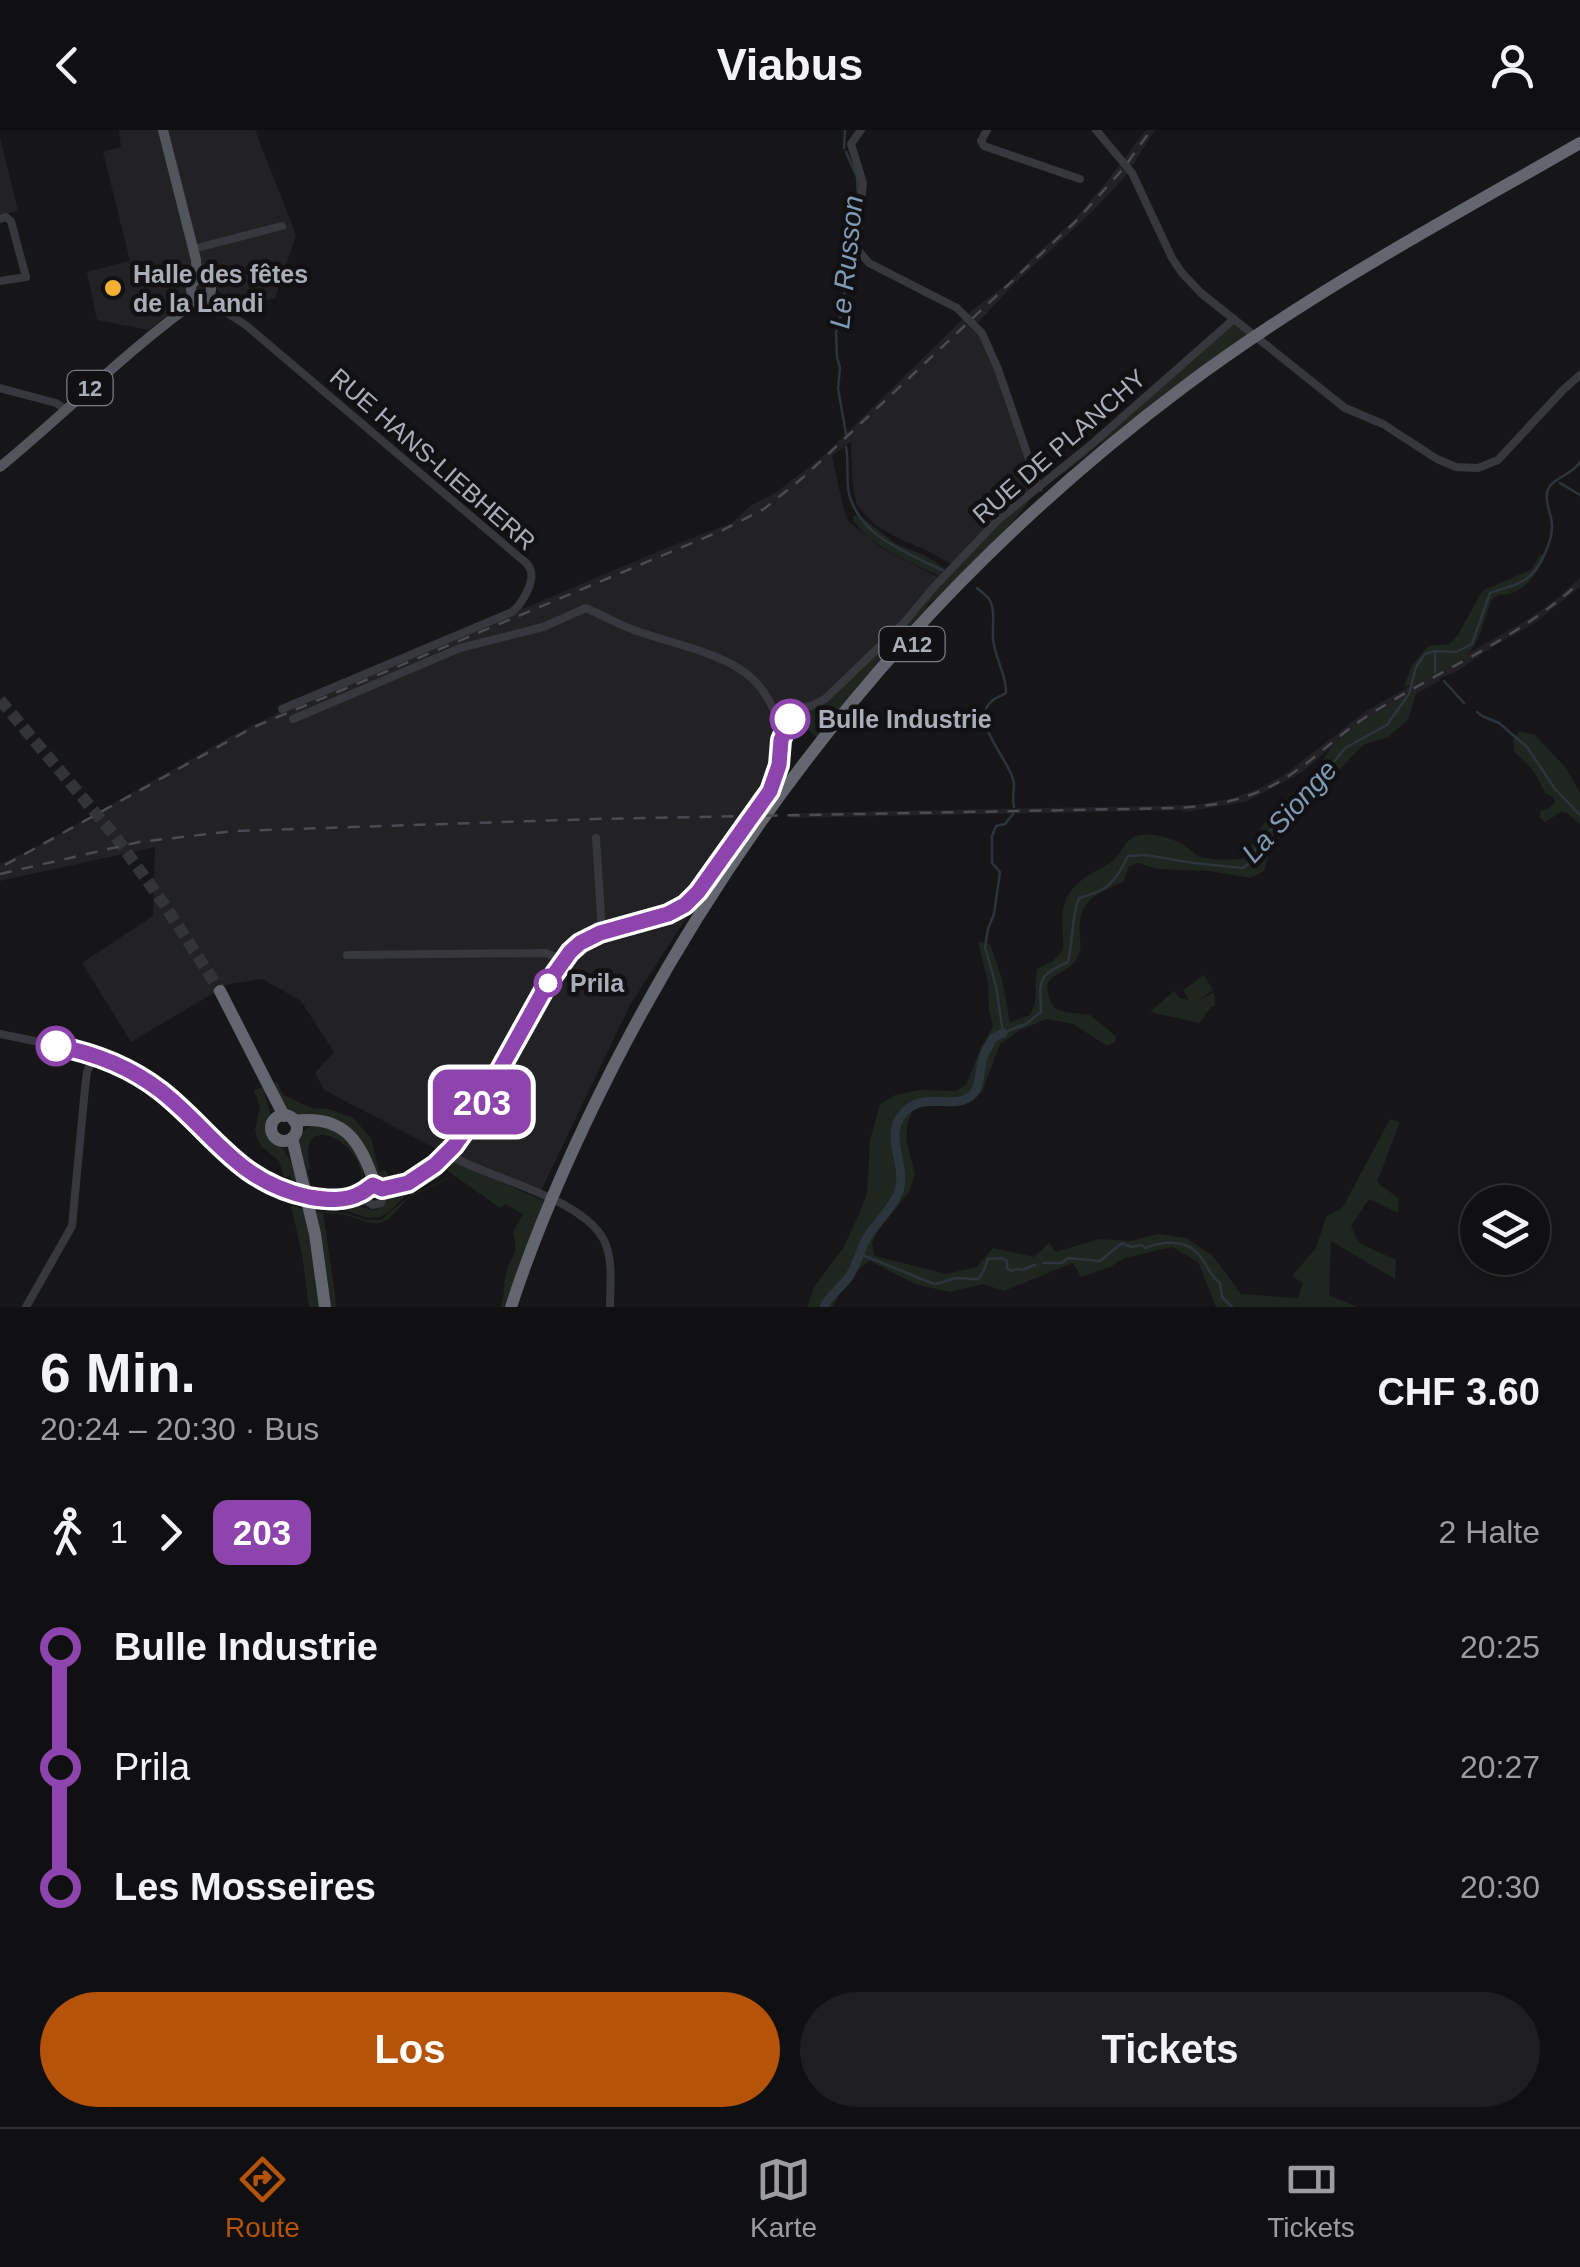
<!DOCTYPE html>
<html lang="de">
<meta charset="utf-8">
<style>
:root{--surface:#101012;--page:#1e1e20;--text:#f1f3f6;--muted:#9c9d9f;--line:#303032;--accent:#b45309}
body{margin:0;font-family:Helvetica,sans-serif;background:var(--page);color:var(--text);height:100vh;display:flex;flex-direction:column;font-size:38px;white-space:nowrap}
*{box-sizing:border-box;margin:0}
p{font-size:32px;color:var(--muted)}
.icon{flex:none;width:55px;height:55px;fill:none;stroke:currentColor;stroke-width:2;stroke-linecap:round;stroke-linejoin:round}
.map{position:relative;height:1177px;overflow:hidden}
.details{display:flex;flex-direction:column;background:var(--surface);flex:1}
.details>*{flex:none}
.badge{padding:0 20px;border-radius:15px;font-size:35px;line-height:65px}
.fabs{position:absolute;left:1460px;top:1055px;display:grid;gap:20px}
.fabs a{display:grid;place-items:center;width:90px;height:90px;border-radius:50%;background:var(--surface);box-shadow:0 5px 25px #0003,0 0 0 2px var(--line);font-size:50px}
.map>.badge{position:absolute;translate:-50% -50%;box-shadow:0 0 0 5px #fff}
.legs{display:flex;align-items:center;gap:15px;height:110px;padding:0 40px;font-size:32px}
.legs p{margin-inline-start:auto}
.head{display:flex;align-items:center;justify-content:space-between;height:170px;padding:0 40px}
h1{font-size:55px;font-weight:700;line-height:75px}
.action{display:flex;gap:20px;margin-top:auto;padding:20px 40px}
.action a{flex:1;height:115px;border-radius:60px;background:var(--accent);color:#fff;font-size:40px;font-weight:700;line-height:115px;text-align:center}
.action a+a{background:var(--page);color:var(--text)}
ul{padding:0 40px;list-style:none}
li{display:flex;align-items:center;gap:35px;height:120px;font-size:38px}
li i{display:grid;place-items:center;width:15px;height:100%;margin:0 12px;background:currentColor}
li i::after{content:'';width:25px;height:25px;margin:-12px;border:8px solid;border-radius:50%;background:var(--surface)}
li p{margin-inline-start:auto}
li:first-child i{background:linear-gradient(#0000 50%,currentColor 0)}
li:last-child i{background:linear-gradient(currentColor 50%,#0000 0)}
header{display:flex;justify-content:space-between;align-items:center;height:130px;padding:0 40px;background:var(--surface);font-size:45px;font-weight:700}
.tab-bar{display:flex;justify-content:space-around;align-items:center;height:140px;border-top:2px solid var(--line);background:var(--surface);font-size:28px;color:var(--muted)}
.tab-bar a{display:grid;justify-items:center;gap:5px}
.tab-bar .current{color:var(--accent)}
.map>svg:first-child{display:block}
</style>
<header><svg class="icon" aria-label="back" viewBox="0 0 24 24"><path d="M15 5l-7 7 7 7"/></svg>Viabus<svg class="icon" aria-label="person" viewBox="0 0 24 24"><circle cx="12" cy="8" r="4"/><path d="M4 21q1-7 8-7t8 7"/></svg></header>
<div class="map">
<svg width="1580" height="1177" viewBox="0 0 1580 1177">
<rect width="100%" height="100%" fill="#161618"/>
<g fill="#222225">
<path d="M119,0H255L296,105L275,168L234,178L216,158L200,159L149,200L97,190L87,142L130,131L103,22L121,17Z"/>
<path d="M1146,0H1155L1125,47L1092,82L1011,157L976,195L982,203L1039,358L955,436L926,420L900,409L876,396L857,376L852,351L851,312L832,326L844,381L849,392L883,419L942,449L825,569L771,584L774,613L771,632L766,643L748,676L744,689L701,753L705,759L630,875L541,1061L455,1025V1022L444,1023L324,960L315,943L334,922L301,871L262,849L229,854L131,912L82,833L153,786L155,717L0,751V734L31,720L235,604L284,580L671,416L732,393L750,376L775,363L821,328L971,181L1008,153L1031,129L1073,91L1108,50Z"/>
<path d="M0,7L18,81L0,85Z"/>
<path d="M1580,448V457L1535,493L1494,516L1457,541L1439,549L1440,551L1376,585L1351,600L1301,643L1248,671L1186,682L1181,680L790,688L793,683H798L1194,675L1233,668L1258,659L1284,645L1366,581L1525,491L1558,468Z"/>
</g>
<g fill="#1e261f">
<path d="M1237,195L1249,204L1196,241L1104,312L1100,313C1086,327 1071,339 1053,349L1231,196Z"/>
<path d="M1031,367C1021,388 948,462 928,474L927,478L884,525L817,607C809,600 800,595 802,583L819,576L997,394Z"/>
<path d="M854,386H860L896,414L924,425L945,438L939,446C909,431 873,419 853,390Z"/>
<path d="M1540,424L1545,427C1538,442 1526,460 1509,464C1492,467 1507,460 1492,469C1486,484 1482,502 1474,516C1465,532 1421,553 1404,557L1411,537L1428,516L1449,514L1458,505L1482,461L1532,439Z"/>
<path d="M1413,564H1416L1408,590L1388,607L1363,615L1315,665L1276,699L1264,741L1250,748L1209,741L1157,739L1138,733L1129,736L1124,751C1094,766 1077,770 1080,807C1081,816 1081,823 1076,830C1061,850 1035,842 1054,878L1065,882L1090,885L1116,906L1115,912L1107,916L1073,894L1047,889L1020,900L1000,914L982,962L972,971L923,972L912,981L908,992L906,1009L915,1044L909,1062L878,1100L872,1113L874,1126L946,1144L977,1137L993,1118L1034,1127L1049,1113L1056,1122L1098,1109L1131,1111L1158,1104L1186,1108L1213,1126L1241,1164L1298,1168L1303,1153L1292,1146L1316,1118L1326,1087L1343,1077L1390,989L1400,992L1377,1052L1399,1069L1398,1083L1369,1069L1351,1096L1359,1113L1396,1130L1395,1149L1331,1111L1329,1165L1358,1177H1216L1198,1132L1172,1117L1125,1128L1110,1137L1081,1147L1073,1133L1004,1161L983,1154L951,1162L917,1155L870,1131C852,1141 842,1159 833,1177H807L814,1157L843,1118L859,1084L867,1063L870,1010L880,974L895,965L920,960L956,961L966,955L981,917L993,897L989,880L988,853L978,812L990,814L1002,849L1010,892L1030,885C1039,867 1034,859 1037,839L1053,831L1063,820C1064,808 1061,793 1063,781C1066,755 1090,744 1110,733C1121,726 1123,711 1136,706C1151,701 1177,709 1188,718C1194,722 1194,725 1201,727C1213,730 1236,731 1247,727C1264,682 1283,674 1316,642C1322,636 1323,629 1328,622C1348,596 1384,579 1413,564Z"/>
<path d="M1519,601L1535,605L1566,638L1580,663V694L1567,683L1561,682L1545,692L1539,687L1541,680L1547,679L1555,673L1553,667L1545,663C1535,642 1532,637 1514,622L1513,610Z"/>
<path d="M1204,845L1213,860L1196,872L1214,862L1215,876H1212L1199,893L1150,882L1174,861L1180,868L1189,870L1183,860Z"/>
<path d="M277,951L283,965L312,978L329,979L353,988L371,1008L379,1041L386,1040L388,1045L387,1047L381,1048L382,1051C404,1054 422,1034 441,1025C425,1039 401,1060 379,1051C354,993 357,994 294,985L289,983L271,954Z"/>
<path d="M263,957L270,983L267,997L268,1005L284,1020L292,1034L300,1060L294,1059L290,1046L284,1047L279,1031L262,1017L257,1008L255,1000L260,977L254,960Z"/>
<path d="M316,995C326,996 340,1000 347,1008C359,1020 369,1047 359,1061L354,1062L361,1057C370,1012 293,976 311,1039L307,1040L313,1061L339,1065L308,1062L298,1007L308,997Z"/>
<path d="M451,1030L544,1071L504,1177H501C505,1165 503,1154 506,1143C512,1121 519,1130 513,1102L523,1084L505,1074L501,1078L497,1076L441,1036Z"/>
<path d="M435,1041L441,1044L439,1048L406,1065L389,1082L380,1087L368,1088L344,1080L317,1078L316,1073L355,1075L372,1080L378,1079L397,1063Z"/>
<path d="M449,1048H451L410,1066L389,1089L379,1093H371L342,1084L323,1083L335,1164L336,1177H329L313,1081L345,1083L367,1090H381L412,1064Z"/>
<path d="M291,1076L305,1079L321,1177H309L302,1124Z"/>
</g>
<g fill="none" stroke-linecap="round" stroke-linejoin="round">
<g stroke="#2c353c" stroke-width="2.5">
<path d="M844,18L845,0"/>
<path d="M846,304L838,258L840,238L837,227L836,203L842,180L858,64L857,47L846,22"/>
<path d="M846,317C849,332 846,348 849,364C860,407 908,423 944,441"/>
<path d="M1560,353L1580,365"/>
<path d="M977,458C979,460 987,466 989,469C996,480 992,496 993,508C994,528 1007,544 1006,563C1002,566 996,567 992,571C967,591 1011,630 1014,653C1014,661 1012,669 1014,677"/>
<path d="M1435,521V543"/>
<path d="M1444,551L1464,573"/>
<path d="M1477,582L1482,586L1499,593L1527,617L1555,659L1580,685"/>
<path d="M1013,684L1005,694L996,696L992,706V733L1000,742L994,784L988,799L985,817L996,856L1003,903L1026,894L1041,882C1040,851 1036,846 1068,832C1074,808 1070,792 1079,768C1107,761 1115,753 1128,726L1146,725L1193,733L1243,738L1252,731L1257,714L1326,642L1345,618L1387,595L1409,564L1416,537L1425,524L1435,521L1456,522L1472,514L1490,463C1501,459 1517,456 1526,449C1540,440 1553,410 1552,394C1551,382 1542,367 1550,356C1558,346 1573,344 1580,332"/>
<path d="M860,1124L934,1154C942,1154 950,1148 958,1148C982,1149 978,1155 988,1129L1002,1128L1007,1131V1138L1011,1141L1017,1139L1022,1140L1035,1135"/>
<path d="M1043,1133H1062L1068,1128L1100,1131L1122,1113L1131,1117L1141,1115L1146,1118C1163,1111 1188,1109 1200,1126C1208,1136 1209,1145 1220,1153L1222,1167L1232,1177"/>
</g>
<path stroke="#2c353c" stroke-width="9" d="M824,1177C830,1164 840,1159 848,1148C858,1135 860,1118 868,1106C877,1092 893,1078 899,1061C907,1035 885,1009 901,986C921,958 954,982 972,965C981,957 979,939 983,928C985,921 990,914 993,908L1003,903"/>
<path stroke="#333438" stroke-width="12" stroke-dasharray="12 6" stroke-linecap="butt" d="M0,570L115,706L164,774L220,861"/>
<g stroke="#37383d" stroke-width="8">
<path d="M861,0L851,14L863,53L857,119L869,133L957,178L982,203L998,239L1039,358"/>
<path d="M987,0L981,11L984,16L1080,49"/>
<path d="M1096,0L1132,43L1172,128L1182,143L1201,163L1345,278L1383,294L1437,329L1456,337L1478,338L1498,330L1563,260L1580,245"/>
<path d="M0,89L6,87L11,91L26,147L0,151"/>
<path d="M193,119L282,96"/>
<path d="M204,168L247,196L519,427C524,431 529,434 531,441C534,454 521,475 512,482L282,579"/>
<path d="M0,258L56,273L65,279"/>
<path d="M776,583L811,576L825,569L902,495L934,457L998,390L1093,313L1234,189"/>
<path d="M293,589L460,518L543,497L586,478C602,485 618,494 634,500C667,512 705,519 735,536C773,558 791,605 776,648C770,665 758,678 748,693C728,720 705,764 676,780C632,806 591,788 557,838L461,1007L435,1035L384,1067"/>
<path d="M596,708L602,802"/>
<path d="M347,825L546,823L562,830"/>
<path d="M0,904C52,915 100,921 145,950C171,967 192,991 213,1012C257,1056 305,1073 366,1071"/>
<path d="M447,1024C489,1049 590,1069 606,1115C613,1134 610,1157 610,1177"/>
<path d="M382,1059L384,1066L381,1073L373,1075L366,1071L364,1063L370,1056L377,1055L382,1059L398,1055"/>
<path d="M26,1177L72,1096L85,958L87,942L96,921"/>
</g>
<g stroke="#53555c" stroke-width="10">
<path d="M163,0L196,130L197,150"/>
<circle cx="201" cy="159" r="10"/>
<path d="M0,337C67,282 128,219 199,169"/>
</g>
<g stroke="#63666e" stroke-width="12">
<path d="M220,861L284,986"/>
<circle cx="284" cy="998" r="13"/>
<path d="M294,991C345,984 361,1012 375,1055"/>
<path d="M292,1008L315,1104L325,1177"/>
<path d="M511,1177C538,1094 574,1014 613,937C751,668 942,438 1185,256C1309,163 1446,90 1580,13"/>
</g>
<g stroke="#4a4c52" stroke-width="2.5" stroke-dasharray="12 10" stroke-linecap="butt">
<path d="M5,735L254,597L723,400L764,379L806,345L1076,91L1123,39L1151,0"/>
<path d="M0,744L139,712L234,701L594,689L1178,678C1209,676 1238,672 1267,658C1304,641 1332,609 1366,587C1436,541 1518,510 1580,452"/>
</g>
</g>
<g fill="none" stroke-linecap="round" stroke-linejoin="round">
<defs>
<path id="line-1" d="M56,916C94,923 130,937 161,961C213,1002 237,1052 309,1067C326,1070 345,1072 361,1063C366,1061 369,1057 373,1055L382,1059L408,1053L435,1035L454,1016L469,995L548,853L570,822L580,813L600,803L668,784L685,775L698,762L770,661L779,635L781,610L790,589"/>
</defs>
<use href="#line-1" stroke="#fff" stroke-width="22"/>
<use href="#line-1" stroke="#8e44ad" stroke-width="15"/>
</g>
<circle fill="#f2b134" stroke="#111113" stroke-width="4" cx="113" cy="158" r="10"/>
<g fill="#fff" stroke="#8e44ad" stroke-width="5">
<circle cx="790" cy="589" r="18"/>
<circle cx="548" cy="853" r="12"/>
<circle cx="56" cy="916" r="18"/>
</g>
<g text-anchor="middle" stroke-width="9" stroke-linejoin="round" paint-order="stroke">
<g fill="#111113" stroke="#7b7e86" stroke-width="2.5">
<rect x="67.5" y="241" width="45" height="34" rx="8"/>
<rect x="879.5" y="497" width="65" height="34" rx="8"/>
</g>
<g font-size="22" font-weight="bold" fill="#a8adb8">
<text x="90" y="266">12</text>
<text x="912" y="522">A12</text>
</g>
<g font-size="25" font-weight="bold" fill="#a8adb8" stroke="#111113" text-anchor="start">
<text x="133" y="153">Halle des fêtes<tspan x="133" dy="29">de la Landi</tspan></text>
</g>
<g font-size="25" fill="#a8adb8" stroke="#111113">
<text transform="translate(1059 316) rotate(-41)" y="9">RUE DE PLANCHY</text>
<text transform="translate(433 329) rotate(41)" y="9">RUE HANS-LIEBHERR</text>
</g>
<g font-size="25" font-weight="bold" fill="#a8adb8" stroke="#111113" text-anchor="start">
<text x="818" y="598">Bulle Industrie</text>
<text x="570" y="862">Prila</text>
</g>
<g font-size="28" font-style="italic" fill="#7f9bb3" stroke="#111113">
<text transform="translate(846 132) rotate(-84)" y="10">Le Russon</text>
<text transform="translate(1289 681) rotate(-48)" y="10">La Sionge</text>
</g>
</g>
</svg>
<div class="fabs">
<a><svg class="icon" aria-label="layers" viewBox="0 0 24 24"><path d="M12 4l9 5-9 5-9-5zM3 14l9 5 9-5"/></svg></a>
</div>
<b class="badge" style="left:482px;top:972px;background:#8e44ad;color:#fff">203</b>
</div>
<section class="details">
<div class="head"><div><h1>6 Min.</h1><p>20:24 – 20:30 · Bus</p></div><b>CHF 3.60</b></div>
<div class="legs"><svg class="icon" aria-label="walk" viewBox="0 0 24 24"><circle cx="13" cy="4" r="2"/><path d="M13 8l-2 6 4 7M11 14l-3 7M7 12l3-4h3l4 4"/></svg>1<svg class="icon" aria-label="forward" viewBox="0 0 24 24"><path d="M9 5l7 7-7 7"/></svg><b class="badge" style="background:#8e44ad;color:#fff">203</b><p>2 Halte</p></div>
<ul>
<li><i style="color:#8e44ad"></i><b>Bulle Industrie</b><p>20:25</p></li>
<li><i style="color:#8e44ad"></i><span>Prila</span><p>20:27</p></li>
<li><i style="color:#8e44ad"></i><b>Les Mosseires</b><p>20:30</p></li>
</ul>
<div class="action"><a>Los</a><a>Tickets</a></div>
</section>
<nav class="tab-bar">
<a class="current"><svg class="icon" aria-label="directions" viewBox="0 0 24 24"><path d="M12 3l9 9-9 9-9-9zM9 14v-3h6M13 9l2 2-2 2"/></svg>Route</a>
<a><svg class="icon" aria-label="map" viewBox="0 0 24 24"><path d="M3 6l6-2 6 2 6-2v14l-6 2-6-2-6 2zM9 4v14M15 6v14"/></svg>Karte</a>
<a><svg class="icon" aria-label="tickets" viewBox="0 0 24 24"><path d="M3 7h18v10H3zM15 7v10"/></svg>Tickets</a>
</nav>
